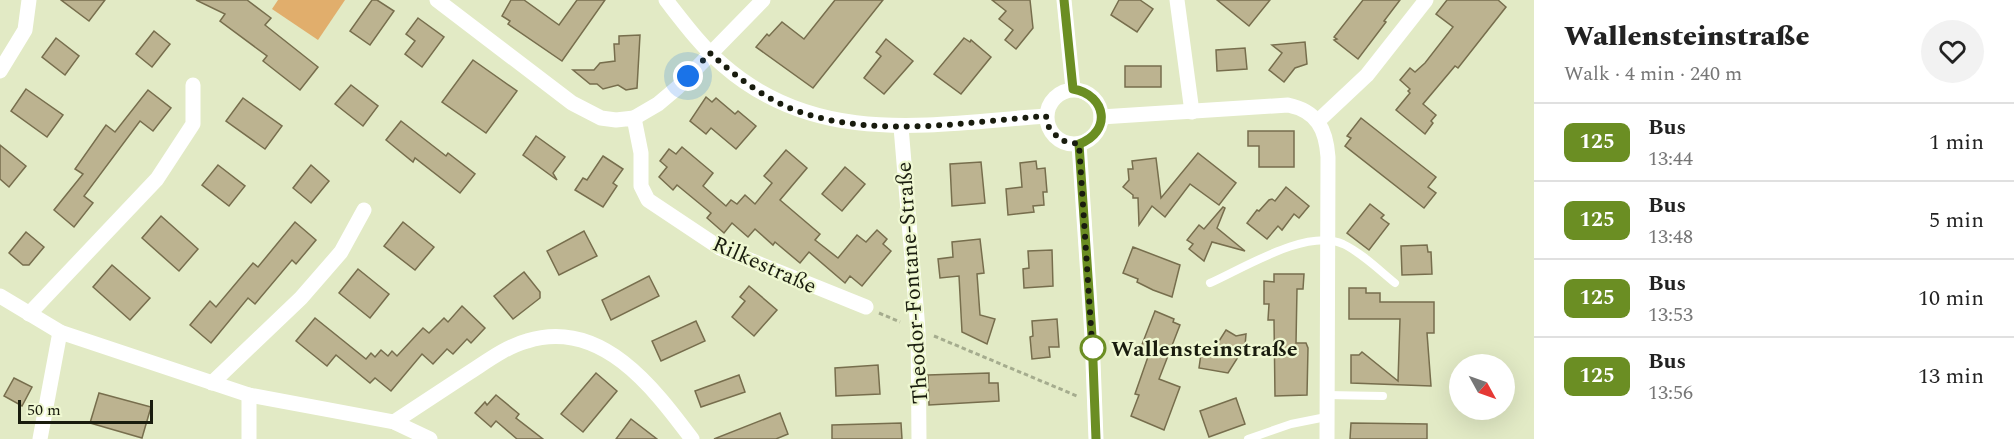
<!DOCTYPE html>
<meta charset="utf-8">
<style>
:root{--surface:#fff;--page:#f2f2f2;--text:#222;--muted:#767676;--line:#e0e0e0}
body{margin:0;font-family:Spectral,serif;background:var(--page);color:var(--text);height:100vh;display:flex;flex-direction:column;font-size:22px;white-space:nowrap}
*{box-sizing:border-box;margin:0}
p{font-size:20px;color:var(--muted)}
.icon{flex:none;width:33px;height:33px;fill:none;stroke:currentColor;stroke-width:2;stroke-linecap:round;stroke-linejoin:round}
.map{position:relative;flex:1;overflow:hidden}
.sheet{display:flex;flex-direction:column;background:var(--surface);width:480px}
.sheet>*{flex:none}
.badge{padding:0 12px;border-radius:9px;font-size:21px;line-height:39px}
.needle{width:39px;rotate:130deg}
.tools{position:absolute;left:1449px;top:354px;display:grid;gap:12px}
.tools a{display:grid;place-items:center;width:66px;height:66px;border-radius:50%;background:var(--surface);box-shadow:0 6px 24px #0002;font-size:30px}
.scale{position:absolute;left:18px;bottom:15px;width:135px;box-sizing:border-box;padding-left:6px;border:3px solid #191c0e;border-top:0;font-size:16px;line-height:21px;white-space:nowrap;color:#191c0e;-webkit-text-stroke:4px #eff8d2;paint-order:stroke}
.you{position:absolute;width:30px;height:30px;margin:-15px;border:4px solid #fff;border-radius:50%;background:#1a73e8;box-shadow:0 0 0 9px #1a73e833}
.map>.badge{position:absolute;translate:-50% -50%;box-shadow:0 0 0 3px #fff}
.round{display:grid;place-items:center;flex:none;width:63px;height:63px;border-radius:32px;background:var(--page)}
.headline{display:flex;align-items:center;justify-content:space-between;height:102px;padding:0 30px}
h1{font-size:28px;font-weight:800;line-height:45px}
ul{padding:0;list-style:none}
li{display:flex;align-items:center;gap:18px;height:78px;padding:0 30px;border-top:2px solid var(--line)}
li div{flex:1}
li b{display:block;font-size:22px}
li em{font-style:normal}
li .badge{min-width:66px;font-weight:700;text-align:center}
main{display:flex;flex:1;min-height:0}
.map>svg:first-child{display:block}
</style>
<main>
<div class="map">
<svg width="1534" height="439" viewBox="0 0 1534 439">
<rect width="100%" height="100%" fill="#e2eac5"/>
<path fill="#e1ae6c" d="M278,0H345L318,40L272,9Z"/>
<g fill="#bcb390" stroke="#776e4d" stroke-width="1.5">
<path d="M61,0H105L89,21Z"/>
<path d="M196,0H247L271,18L265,25L318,67L300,90L263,61L267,56L220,21L225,14Z"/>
<path d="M372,0H377L394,11L370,45L350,31Z"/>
<path d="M511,0H524L559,25L577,0H605L562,61L508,24L510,21L502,16Z"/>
<path d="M835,0H883L813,88L756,47L767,34L769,36L782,22L804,39Z"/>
<path d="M992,0H1030L1033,28L1016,49L1005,40L1013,30L999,19L1006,11Z"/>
<path d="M1119,0H1140L1153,9L1137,32L1111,15Z"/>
<path d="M1217,0H1270L1249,26Z"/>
<path d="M1363,0H1400L1384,21L1386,22L1358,59L1334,40L1337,39L1334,37Z"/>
<path d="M1447,0H1498L1506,7L1458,68L1455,66L1423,104L1436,115L1431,121L1433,123L1425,134L1396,110L1410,93L1408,91L1410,89L1400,80L1410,68L1415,72L1425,63L1453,27L1436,14Z"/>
<path d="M418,18L444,37L422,67L405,54L415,41L406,34Z"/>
<path d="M154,31L170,44L152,67L136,54Z"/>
<path d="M640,35L637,88L626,90L618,85L603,89L597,84H590L573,70H594L600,63L615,61L614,44H619V36Z"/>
<path d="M56,38L79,56L65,75L42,57Z"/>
<path d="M964,38L970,42L971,40L991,57L961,94L934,74Z"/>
<path d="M886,39L913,61L884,94L864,78L881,56L876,52Z"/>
<path d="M1305,42L1307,64L1295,68L1284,82L1269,70L1282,53L1272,45Z"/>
<path d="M1245,48L1247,69L1217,71L1216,50Z"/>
<path d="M473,60L517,91L486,133L442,102Z"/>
<rect x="1125" y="66" width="36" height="21"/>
<path d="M351,85L378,106L363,126L335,104Z"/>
<path d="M26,89L63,115L47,137L11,111Z"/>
<path d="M148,90L171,108L153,131L140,121L84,196L93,203L74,227L54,210L83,174L75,169L106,125L115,132Z"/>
<path d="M706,97L712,102L716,98L735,114L738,111L756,126L736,149L711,128L706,134L690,121Z"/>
<path d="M243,98L282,126L265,149L226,121Z"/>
<path d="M1361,118L1436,177L1428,187L1436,193L1424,208L1345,146L1351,138L1347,136Z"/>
<path d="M401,121L446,156L448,153L475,174L460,193L415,158L413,162L386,140Z"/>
<path d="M1248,131H1294V167H1259V146H1248Z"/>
<path d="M536,136L565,157L553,173L557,180L523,155Z"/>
<path d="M0,145L26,166L9,187L0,179Z"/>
<path d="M682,147L713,173L703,186L726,206L731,200L737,204L745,195L755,204L772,183L764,176L786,150L807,168L780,200L820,234L815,240L838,258L857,235L866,242L877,230L887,239L883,244L891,251L862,286L850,276L845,283L809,252L800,263L775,242L773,245L755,229L748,237L732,223L724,233L707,218L711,213L677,185L673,190L659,177L667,167L660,161L669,149L676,154Z"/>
<path d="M1198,153L1236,183L1219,205L1190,184L1165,217L1152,206L1139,225L1138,198H1133V195L1123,187L1129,180L1128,169H1133L1132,161L1156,158L1161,198Z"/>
<path d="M603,156L623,169L613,183L617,186L603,207L575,190L583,178L587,180Z"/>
<path d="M1036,161L1037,169L1045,168L1047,192H1043L1044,205L1033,206L1034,212L1008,215L1006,189L1022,187L1020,163Z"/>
<path d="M981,162L985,203L952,206L950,164Z"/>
<path d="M218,165L245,186L229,206L202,185Z"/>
<path d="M311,165L329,181L311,203L293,188Z"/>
<path d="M845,167L865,184L842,211L822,194Z"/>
<path d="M1286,187L1309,206L1299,218L1294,214L1282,230L1278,226L1267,239L1247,223L1257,210L1259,211L1269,200L1272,199L1275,201Z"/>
<path d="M1370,204L1384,215L1381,218L1389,224L1369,250L1347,233Z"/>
<path d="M1223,207L1225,208L1217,228L1245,251L1212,242L1204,261L1189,249L1193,244L1187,240L1199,225L1204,229Z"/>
<path d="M161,216L198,249L179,271L142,238Z"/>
<path d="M295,222L316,240L296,264L292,260L255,304L248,298L211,343L190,325L210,301L216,307L253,263L258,267Z"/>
<path d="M403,222L434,247L415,270L384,246Z"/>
<path d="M584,231L597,256L559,275L547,251Z"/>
<path d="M26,232L44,247L29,265H23L9,253Z"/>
<path d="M980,239L984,273L977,274L980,315L995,319L987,344L962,332L959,276L940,278L938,259L953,257L952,242Z"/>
<path d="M1427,245L1428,252H1431L1432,274L1402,275L1401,246Z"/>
<path d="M1133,247L1180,265L1172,297L1153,290L1137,282L1138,279L1123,273Z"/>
<path d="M1052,250L1053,286L1024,288L1023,269L1029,268L1028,251Z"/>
<path d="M112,265L150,298L130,320L93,287Z"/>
<path d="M358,269L389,294L370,318L339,293Z"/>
<path d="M524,272L540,292V298L513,319L494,296Z"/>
<path d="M1274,274H1304L1303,289H1297L1296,343H1306L1308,348L1307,395L1275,396L1274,320H1268L1269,304H1264V281L1274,282Z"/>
<path d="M649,276L659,296L611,320L602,300Z"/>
<path d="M749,286L777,310L754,336L732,317L745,301L740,297Z"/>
<path d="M1349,288H1366V293H1380V302H1434V333H1427L1431,386L1351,383V355H1359L1362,352L1398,381L1400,319H1349Z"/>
<path d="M462,306L485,328L471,343L467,339L453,354L447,349L433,364L422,354L391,391L375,378L370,383L336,355L327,366L296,341L315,318L366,359L371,353L375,357L381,350L388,356L392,351L397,356L423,328L429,333L444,318L448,322Z"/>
<path d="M1155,311L1174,319L1173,322L1180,325L1159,379L1180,387L1164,430L1131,416L1139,395L1135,394L1150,351L1141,347Z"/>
<path d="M1057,319L1059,347H1049L1050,357L1032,359L1030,337L1033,336L1032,321Z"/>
<path d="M696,321L705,341L661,361L652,341Z"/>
<path d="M1226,330L1236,336L1246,334L1245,346L1228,373L1199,368L1202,347L1214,349Z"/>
<path d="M878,365L880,394L836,396L835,368Z"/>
<path d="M596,373L617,391L583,432L561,414Z"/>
<path d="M989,373V383H998L999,401L929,405L928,375Z"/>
<path d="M739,375L745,392L701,407L695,391Z"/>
<path d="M14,378L32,387L22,406L4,396Z"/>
<path d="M99,393L151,407L142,438L90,423Z"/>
<path d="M496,395L519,414L516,418L543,439H517L496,421L491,427L475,413L485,402L487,405Z"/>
<path d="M1236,398L1245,424L1209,437L1200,411Z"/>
<path d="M780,413L788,434L776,439H714Z"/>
<path d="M631,419L657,439H616Z"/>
<path d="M901,423L902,439H832V425Z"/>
<path d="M1351,423L1427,424V439H1350Z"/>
</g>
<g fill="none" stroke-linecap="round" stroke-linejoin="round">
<g stroke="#a5ac8e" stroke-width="3" stroke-dasharray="4.5 3" stroke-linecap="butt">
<path d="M879,313L900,322"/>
<path d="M934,336L1077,396"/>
</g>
<g stroke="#fff" stroke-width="8">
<path d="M1210,283C1244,268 1307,228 1343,244C1362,253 1379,270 1395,283"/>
<path d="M1326,395L1383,396"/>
<path d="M1248,439L1291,424L1326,417"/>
</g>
<g stroke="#fff" stroke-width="15">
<path d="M437,0L572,103L601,118L616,120L634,118L641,153V186L648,200L720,248L866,307"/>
<path d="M666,0C684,23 701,46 723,65C818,148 932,124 1046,116"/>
<path d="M1064,0L1073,89"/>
<path d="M1177,0L1192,112"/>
<path d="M0,71L25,30L29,0"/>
<circle cx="1074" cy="117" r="27"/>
<path d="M1101,117L1288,105C1317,111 1326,129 1328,157L1327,439"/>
<path d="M634,118L658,104L677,88L763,0"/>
<path d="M1318,121L1367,75L1426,0"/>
<path d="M901,127L918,330L919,439"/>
<path d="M1079,144L1092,336L1096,439"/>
<path d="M0,296L60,332L249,395L394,422L430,439"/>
<path d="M29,314L157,179L193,124V85"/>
<path d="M212,383L301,298L341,252L364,210"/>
<path d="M394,422C418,406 443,390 467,374C486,362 505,347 527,341C601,318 653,387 692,439"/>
<path d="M40,439L60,332"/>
<path d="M249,439V395"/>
</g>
</g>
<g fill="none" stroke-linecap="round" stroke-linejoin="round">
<defs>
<path id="line" d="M1064,0L1073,89C1107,95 1112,132 1079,144L1092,336L1096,439"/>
</defs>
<use href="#line" stroke="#fff" stroke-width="14"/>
<use href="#line" stroke="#6b8e23" stroke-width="9"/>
<path stroke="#191c0e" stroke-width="6" stroke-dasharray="0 10.8" d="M688,76L710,53C735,76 765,99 797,111C876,139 965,122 1046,116L1048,126L1060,140L1079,144L1093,358V348"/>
</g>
<circle fill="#fff" stroke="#6b8e23" stroke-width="3" cx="1093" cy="348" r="12"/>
<g text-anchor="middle" stroke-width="4.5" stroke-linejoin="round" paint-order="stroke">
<g font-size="22" fill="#191c0e" stroke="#eff8d2">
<text transform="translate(765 264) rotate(24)" y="8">Rilkestraße</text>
<text transform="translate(911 283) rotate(-94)" y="8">Theodor-Fontane-Straße</text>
</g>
<g font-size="22" font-weight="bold" fill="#191c0e" stroke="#eff8d2" text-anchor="start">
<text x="1111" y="356">Wallensteinstraße</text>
</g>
</g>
</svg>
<div class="tools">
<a><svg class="needle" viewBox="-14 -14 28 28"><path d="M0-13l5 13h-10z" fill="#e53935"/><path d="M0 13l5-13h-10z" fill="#767676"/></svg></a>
</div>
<div class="scale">50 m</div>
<div class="you" style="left:688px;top:76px"></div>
</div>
<section class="sheet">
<div class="headline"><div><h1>Wallensteinstraße</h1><p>Walk · 4 min · 240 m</p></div><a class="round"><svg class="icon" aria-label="heart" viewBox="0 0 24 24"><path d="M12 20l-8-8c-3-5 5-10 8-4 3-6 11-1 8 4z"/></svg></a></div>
<ul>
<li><span class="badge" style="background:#6b8e23;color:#fff">125</span><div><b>Bus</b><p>13:44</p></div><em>1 min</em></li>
<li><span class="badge" style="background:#6b8e23;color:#fff">125</span><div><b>Bus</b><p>13:48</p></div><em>5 min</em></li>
<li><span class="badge" style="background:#6b8e23;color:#fff">125</span><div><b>Bus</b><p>13:53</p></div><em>10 min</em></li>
<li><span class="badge" style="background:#6b8e23;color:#fff">125</span><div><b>Bus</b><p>13:56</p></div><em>13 min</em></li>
</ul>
</section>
</main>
